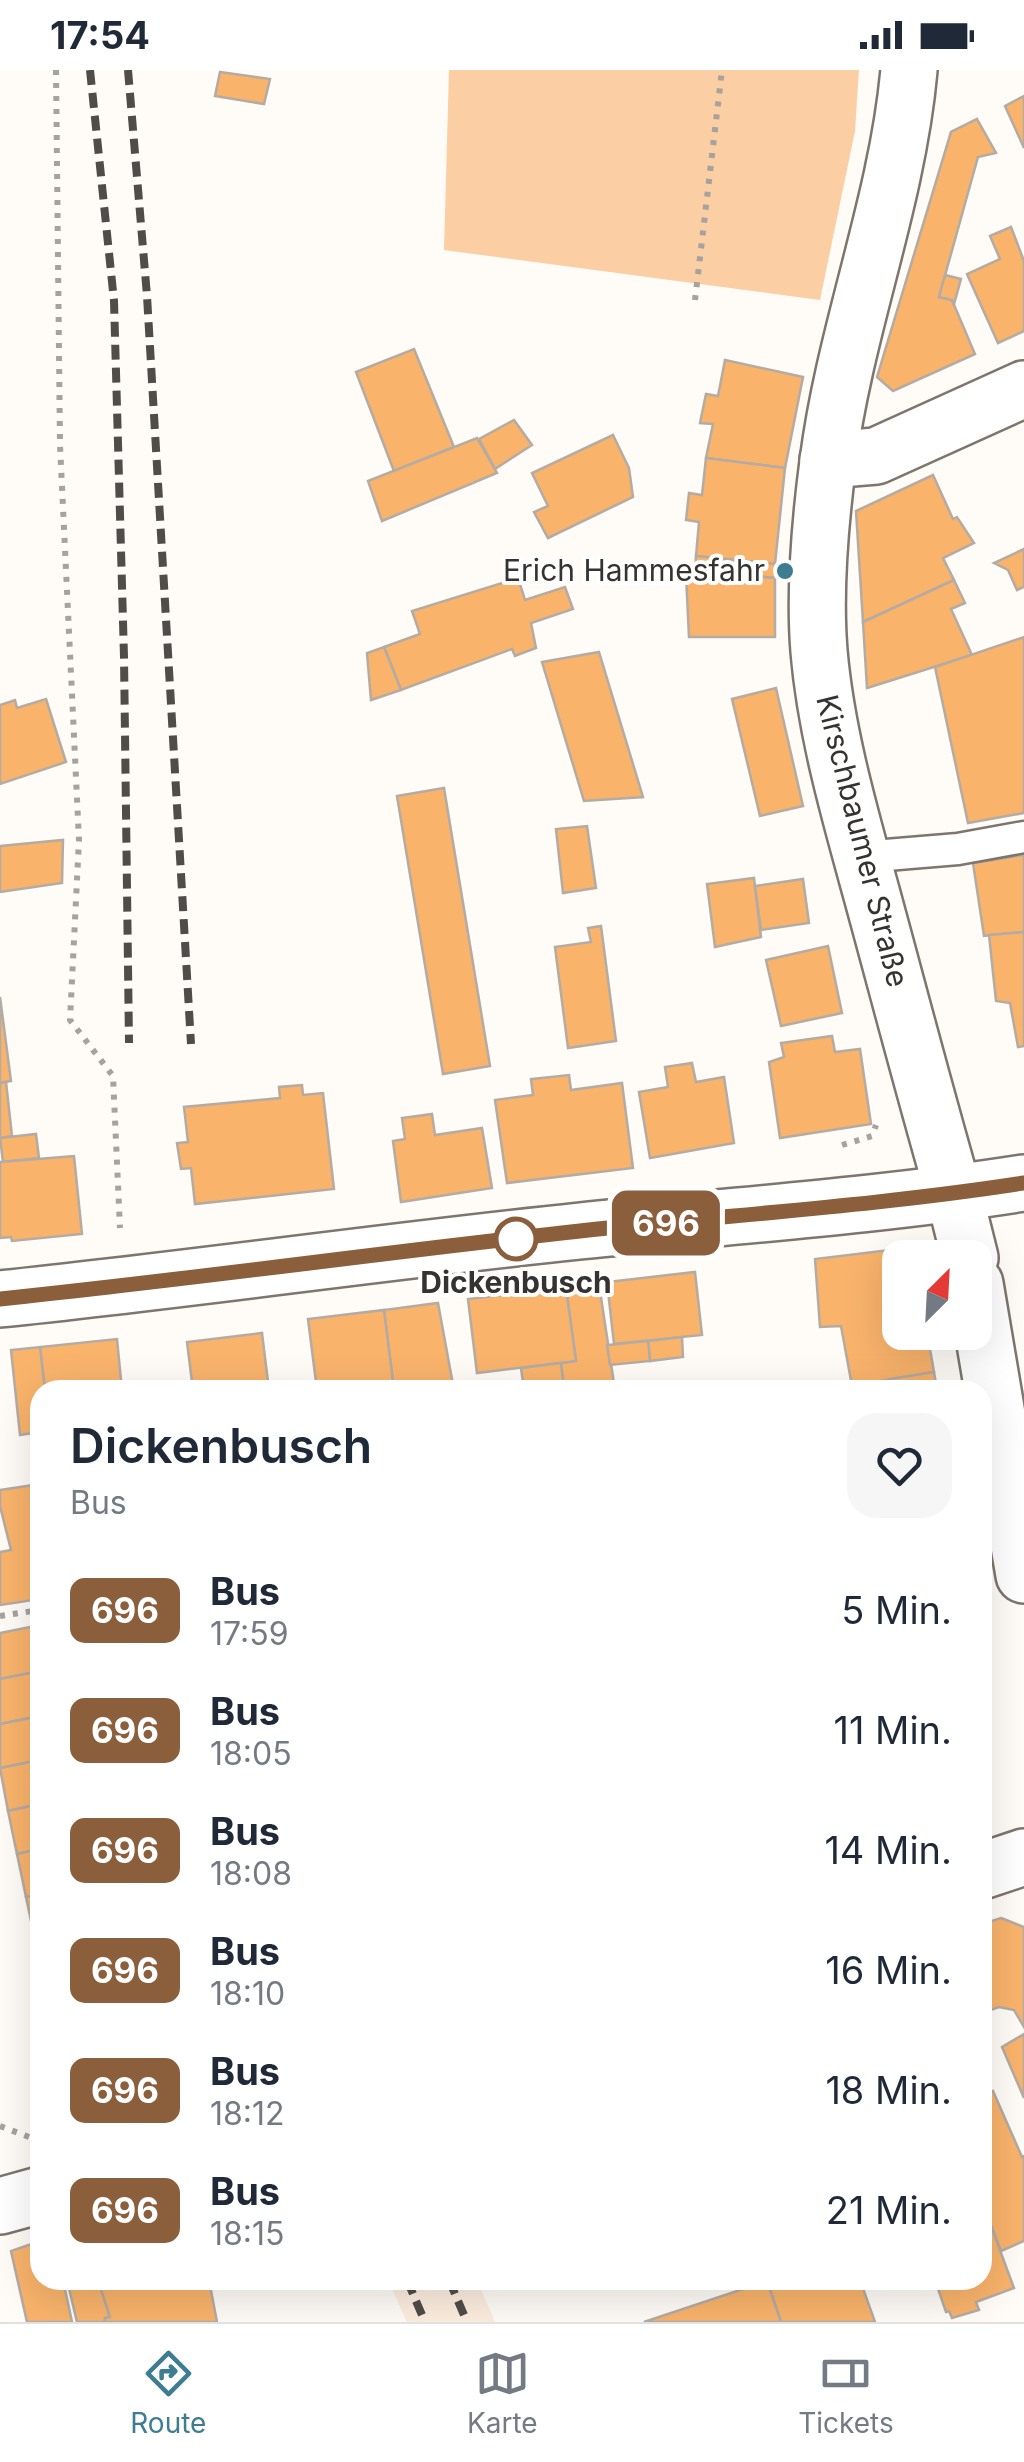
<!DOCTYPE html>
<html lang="de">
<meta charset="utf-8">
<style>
:root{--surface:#fff;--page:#f6f6f7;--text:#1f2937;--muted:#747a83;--line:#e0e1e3;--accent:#3e7c92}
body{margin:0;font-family:Inter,sans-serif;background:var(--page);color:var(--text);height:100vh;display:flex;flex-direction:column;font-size:38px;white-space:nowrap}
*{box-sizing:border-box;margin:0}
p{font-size:32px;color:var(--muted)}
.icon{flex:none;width:55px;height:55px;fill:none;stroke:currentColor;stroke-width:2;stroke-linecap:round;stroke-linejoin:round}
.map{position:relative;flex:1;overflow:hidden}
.panel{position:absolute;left:30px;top:1310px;width:962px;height:910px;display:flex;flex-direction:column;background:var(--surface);border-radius:30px;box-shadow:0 10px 40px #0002}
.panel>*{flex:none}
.badge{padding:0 20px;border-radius:15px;font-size:35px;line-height:65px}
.needle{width:65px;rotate:24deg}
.buttons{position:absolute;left:882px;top:1170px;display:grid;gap:20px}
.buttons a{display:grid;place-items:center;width:110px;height:110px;border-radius:20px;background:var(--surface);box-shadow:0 10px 40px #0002;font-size:50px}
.map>.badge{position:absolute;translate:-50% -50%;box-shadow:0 0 0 5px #fff}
.round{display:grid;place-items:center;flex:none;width:105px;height:105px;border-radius:30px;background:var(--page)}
.head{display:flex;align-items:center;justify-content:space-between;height:170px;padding:0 40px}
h1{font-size:48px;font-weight:600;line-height:75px}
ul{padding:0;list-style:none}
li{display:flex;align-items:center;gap:30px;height:120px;padding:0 40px}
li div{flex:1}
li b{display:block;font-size:38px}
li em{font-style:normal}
li .badge{min-width:110px;font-weight:700;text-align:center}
.status{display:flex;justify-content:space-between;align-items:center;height:70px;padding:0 50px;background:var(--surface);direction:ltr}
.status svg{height:28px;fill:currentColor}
.dock{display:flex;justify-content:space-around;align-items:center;height:140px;border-top:2px solid var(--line);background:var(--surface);font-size:28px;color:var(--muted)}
.dock a{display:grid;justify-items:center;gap:5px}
.dock .selected{color:var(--accent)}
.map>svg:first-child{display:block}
</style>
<div class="status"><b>17:54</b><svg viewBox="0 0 49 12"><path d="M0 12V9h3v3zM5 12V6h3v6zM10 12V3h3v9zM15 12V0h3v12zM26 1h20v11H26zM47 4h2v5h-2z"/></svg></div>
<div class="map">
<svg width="1024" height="2252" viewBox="0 0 1024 2252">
<rect width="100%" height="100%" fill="#fffbf7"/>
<path fill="#fcedde" d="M388,2210H477L495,2252H407Z"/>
<path fill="#fbcea3" d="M449,0H859L855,61L820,230L444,180Z"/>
<g fill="#f9b36b" stroke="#b4aba3" stroke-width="2.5">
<path d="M220,2L270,9L264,34L215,26Z"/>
<path d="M1024,26V78L1005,36Z"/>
<path d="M977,49L996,83L978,87L939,227L952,230L975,284L893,321L877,307L951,62Z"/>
<path d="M1011,157L1024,191V261L998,273L967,204L1000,189L990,166Z"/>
<path d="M945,205L961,209L954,234L952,230L939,227Z"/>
<path d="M414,279L454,377L394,401L356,302Z"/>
<path d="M725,290L803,307L785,398L706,388L713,354L700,353L706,324L718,326Z"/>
<path d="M514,350L532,375L495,399L479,369Z"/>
<path d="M613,365L629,398L633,427L548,468L534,442L548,436L532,403Z"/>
<path d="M477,368L497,403L382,451L368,411Z"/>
<path d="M706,388L785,398L775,494L696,486L699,452L686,450L689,423L702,425Z"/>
<path d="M933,405L953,449L957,447L974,473L943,488L954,510L863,552L856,441Z"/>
<path d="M1024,479V517L1017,520L1008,500L994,493Z"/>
<path d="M696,486L775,494V508L695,500Z"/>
<path d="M690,500L775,508V567H689L686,505Z"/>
<path d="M518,508L525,530L565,517L573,539L531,553L536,578L515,586L512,579L401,620L384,577L420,564L412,541Z"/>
<path d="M954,510L965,533L951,539L972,585L867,618L863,552Z"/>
<path d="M1024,567V743L968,753L935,597Z"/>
<path d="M384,577L401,620L371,630L367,583Z"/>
<path d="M599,582L643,727L584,731L542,592Z"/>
<path d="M776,618L803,736L760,746L732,629Z"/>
<path d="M46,629L66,692L0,714V635L15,630L17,638Z"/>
<path d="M444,718L490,996L443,1004L397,726Z"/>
<path d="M587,756L596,818L563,823L556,759Z"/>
<path d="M63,770L62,813L0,822V776Z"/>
<path d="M1024,785V862L984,866L973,793Z"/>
<path d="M754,808L761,867L715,877L707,814Z"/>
<path d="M803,809L809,853L761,860L755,816Z"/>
<path d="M601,856L616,971L568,978L555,877L591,872L588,858Z"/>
<path d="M1024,862V976L1018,977L1010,933L996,931L989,865Z"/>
<path d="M828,876L842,943L781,956L766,890Z"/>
<path d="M0,927L11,1011L0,1013Z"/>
<path d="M832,966L835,982L860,979L871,1054L780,1068L769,992L784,987L781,973Z"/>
<path d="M692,993L696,1012L724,1007L734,1073L650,1088L639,1022L668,1017L665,997Z"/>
<path d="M569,1005L571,1020L622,1013L633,1098L507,1113L495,1030L533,1025L531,1009Z"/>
<path d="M6,1012L12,1066L0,1068V1013Z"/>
<path d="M302,1015L303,1025L323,1023L334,1119L195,1134L191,1098L181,1099L177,1073L188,1072L184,1037L280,1028L279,1017Z"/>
<path d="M432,1044L435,1065L482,1058L492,1118L401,1132L393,1071L405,1069L402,1048Z"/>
<path d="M36,1064L39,1088L3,1092L0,1068Z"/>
<path d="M74,1086L82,1164L12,1171L11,1167L0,1168V1092Z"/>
<path d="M898,1179L910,1188H900V1262H927L934,1302L852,1316L841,1256L820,1257L815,1189Z"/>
<path d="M695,1202L702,1265L614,1274L607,1212Z"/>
<path d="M599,1214L615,1320H555L564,1319L561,1293L576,1291L566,1218Z"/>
<path d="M566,1218L576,1291L477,1303L468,1229Z"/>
<path d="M438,1233L454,1320H394L384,1240Z"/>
<path d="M384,1240L394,1320H317L308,1249Z"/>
<path d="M262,1263L269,1320H193L187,1272Z"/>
<path d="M682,1267L683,1287L650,1291L648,1271Z"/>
<path d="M117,1269L122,1320H45L40,1277Z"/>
<path d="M648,1271L650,1291L610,1295L607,1275Z"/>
<path d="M40,1277L45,1320H40V1362L20,1365L11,1280Z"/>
<path d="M561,1293L564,1319L524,1320L521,1298Z"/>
<path d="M934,1302L937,1320H892L890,1309Z"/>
<path d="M40,1414V1529L0,1535V1482L11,1480L0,1436V1420Z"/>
<path d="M40,1555V1601L0,1609V1563Z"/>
<path d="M40,1601V1646L0,1654V1609Z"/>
<path d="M40,1646V1690L0,1698V1654Z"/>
<path d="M40,1690V1734L8,1741L0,1698Z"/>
<path d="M40,1734V1779L17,1784L8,1741Z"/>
<path d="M40,1779V1824L26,1827L17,1784Z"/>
<path d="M40,1824V1868L35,1870L26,1827Z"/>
<path d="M1001,1848L1024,1857V1957L1014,1940L999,1937L982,1943V1854Z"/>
<path d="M1024,1964V2028L1002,1977Z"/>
<path d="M993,2021L1022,2087L1024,2086V2171L1001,2181L982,2132V2026Z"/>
<path d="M982,2132L1014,2218L976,2232L979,2240L952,2248L949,2241L946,2242L935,2210H982Z"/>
<path d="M40,2171V2210H63L72,2252H27L11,2181Z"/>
<path d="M67,2210H98L110,2247L105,2248V2252H77Z"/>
<path d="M98,2210H209L217,2252H105V2248L110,2247Z"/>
<path d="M771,2210H860L875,2252H781L767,2211Z"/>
<path d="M767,2211L781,2252H644Z"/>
</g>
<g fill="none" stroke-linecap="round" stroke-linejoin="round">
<defs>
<path id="lane" d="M862,787L958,779L1024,767"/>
<g id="street">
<path d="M909,0C897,133 845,259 828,392C820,453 814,519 819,581C826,663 850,745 872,825C899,924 925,1024 954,1124"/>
<path d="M828,390L876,386L1024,319"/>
<path d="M982,1801L1024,1787"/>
<path d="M0,2136L40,2125"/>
</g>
<g id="secondary">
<path d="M954,1124L970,1188"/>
<path d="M975,1214L1024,1505"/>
<path d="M0,1229C194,1209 386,1181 580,1161C728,1146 877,1136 1024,1113"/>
</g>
</defs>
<use href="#lane" stroke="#7e756e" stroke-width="35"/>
<use href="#street" stroke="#7e756e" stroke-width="60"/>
<use href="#secondary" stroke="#7e756e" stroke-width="60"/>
<g stroke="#a6a29e" stroke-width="6" stroke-dasharray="5 8" stroke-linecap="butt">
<path d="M56,0L60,375L79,770L70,950L113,1006L120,1158"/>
<path d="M695,230L722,0"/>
<path d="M842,1075L872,1066L876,1055"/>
<path d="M0,1546L40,1540"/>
<path d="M0,2056L29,2067"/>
</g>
<use href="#lane" stroke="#fff" stroke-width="30"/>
<use href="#street" stroke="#fff" stroke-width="55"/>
<use href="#secondary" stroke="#fff" stroke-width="55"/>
<g stroke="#504c49" stroke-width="8" stroke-dasharray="15 8" stroke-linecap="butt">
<path d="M90,0L114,231L124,587L129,973"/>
<path d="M128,0L147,226L191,974"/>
<path d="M407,2210L425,2252"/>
<path d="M449,2210L467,2252"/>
</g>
</g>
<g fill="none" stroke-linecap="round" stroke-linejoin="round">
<defs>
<path id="line" d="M0,1229C194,1209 386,1182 580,1161C728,1145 876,1136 1024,1113"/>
</defs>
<use href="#line" stroke="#fff" stroke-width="22"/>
<use href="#line" stroke="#8b5e3c" stroke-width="15"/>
</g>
<circle fill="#3e7c92" stroke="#fff" stroke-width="4" cx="785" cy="501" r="10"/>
<circle fill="#fff" stroke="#8b5e3c" stroke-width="5" cx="516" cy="1169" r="20"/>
<g text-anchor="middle" stroke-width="8" stroke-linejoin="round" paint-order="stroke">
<g font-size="30" fill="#36322f" stroke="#fff" text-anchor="end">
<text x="765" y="511">Erich Hammesfahr</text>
</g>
<g font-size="30" fill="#36322f" stroke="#fff">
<text transform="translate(862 771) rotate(76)" y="10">Kirschbaumer Straße</text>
</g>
<g font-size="30" font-weight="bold" fill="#36322f" stroke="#fff">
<text x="516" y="1223">Dickenbusch</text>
</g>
</g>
</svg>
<div class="buttons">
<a><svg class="needle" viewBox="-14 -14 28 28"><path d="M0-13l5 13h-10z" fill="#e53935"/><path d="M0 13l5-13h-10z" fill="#747a83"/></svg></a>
</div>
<b class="badge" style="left:666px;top:1153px;background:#8b5e3c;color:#fff">696</b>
<section class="panel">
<div class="head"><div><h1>Dickenbusch</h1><p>Bus</p></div><a class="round"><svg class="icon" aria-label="heart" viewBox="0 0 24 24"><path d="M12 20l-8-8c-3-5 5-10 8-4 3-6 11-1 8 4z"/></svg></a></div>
<ul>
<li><span class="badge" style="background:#8b5e3c;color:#fff">696</span><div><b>Bus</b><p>17:59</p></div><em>5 Min.</em></li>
<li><span class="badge" style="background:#8b5e3c;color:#fff">696</span><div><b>Bus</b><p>18:05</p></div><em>11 Min.</em></li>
<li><span class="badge" style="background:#8b5e3c;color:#fff">696</span><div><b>Bus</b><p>18:08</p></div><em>14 Min.</em></li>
<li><span class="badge" style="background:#8b5e3c;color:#fff">696</span><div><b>Bus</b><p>18:10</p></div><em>16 Min.</em></li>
<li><span class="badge" style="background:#8b5e3c;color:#fff">696</span><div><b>Bus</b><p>18:12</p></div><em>18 Min.</em></li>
<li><span class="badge" style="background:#8b5e3c;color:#fff">696</span><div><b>Bus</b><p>18:15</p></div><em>21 Min.</em></li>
</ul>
</section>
</div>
<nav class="dock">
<a class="selected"><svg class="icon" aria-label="directions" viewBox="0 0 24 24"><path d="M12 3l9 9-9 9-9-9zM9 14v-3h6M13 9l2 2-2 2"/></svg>Route</a>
<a><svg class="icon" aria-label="map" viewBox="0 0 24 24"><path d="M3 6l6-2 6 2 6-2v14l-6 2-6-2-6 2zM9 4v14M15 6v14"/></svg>Karte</a>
<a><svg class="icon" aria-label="tickets" viewBox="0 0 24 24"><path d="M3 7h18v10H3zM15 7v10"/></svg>Tickets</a>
</nav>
